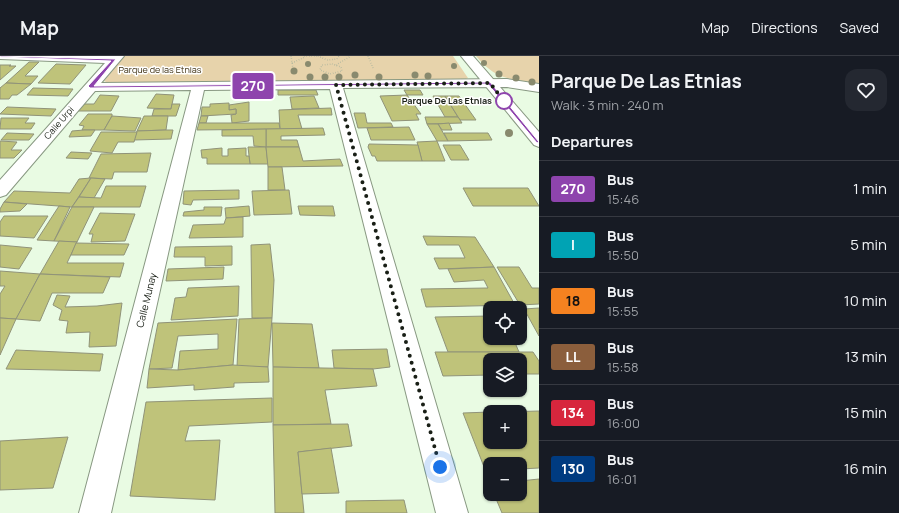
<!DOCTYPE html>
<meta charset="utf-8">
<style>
:root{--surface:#171b24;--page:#242831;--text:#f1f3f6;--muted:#9ea1a6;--line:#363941}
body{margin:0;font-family:Manrope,sans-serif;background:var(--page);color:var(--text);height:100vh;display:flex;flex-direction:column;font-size:15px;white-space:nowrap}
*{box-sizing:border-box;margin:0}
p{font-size:13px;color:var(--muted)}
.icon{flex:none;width:22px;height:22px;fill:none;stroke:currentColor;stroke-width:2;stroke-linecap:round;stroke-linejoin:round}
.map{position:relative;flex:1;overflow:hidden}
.sheet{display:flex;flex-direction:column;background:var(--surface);width:360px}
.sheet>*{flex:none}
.badge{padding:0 8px;border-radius:3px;font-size:14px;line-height:26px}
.fabs{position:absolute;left:483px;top:245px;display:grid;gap:8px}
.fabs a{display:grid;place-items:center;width:44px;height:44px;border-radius:8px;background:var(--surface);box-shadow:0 1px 3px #0004;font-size:20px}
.you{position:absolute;width:20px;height:20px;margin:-10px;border:3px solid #fff;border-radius:50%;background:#1a73e8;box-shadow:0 0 0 6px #1a73e833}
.map>.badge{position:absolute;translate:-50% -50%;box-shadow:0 0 0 2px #fff}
h2{padding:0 12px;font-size:15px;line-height:36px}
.round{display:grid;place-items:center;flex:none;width:42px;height:42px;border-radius:12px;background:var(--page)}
.headline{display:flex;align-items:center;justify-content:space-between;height:68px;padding:0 12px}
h1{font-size:19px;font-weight:700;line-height:30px}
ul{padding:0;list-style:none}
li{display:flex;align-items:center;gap:12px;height:56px;padding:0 12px;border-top:1px solid var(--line)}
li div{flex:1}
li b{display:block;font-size:15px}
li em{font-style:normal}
li .badge{min-width:44px;font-weight:700;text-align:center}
header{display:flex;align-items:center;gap:24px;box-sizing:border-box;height:56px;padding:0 20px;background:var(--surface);border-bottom:1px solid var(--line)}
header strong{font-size:19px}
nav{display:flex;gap:22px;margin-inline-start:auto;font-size:14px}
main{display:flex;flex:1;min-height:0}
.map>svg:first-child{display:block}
</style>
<header>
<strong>Map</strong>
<nav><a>Map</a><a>Directions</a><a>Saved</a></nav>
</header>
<main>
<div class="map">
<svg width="539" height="457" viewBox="0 0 539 457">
<rect width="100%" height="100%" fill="#e9fbe3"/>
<g fill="#e7d3ab">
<path d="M124,0H453L468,22L464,24L111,28L104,25Z"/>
<path d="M476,0H539V28C509,22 497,25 476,0Z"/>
</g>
<g fill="#bfc37a" stroke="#909379">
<path d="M29,6H39L25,20H38L31,28L6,27Z"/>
<path d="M56,8L86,9L70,28L38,27Z"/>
<path d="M0,9H11L9,10H16L0,24Z"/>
<path d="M6,27L31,28L17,39H12L9,43H0V32Z"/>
<path d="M33,32L73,33L68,40L27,39Z"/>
<path d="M278,34H316L318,39H278Z"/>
<path d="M404,34H420L423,39H407Z"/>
<path d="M156,38L174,39L171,53L147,52Z"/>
<path d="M100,39L119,40L111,55H78L84,48H94Z"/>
<path d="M407,39L421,58H416L419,64L392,65L380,40Z"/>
<path d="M314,40L319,52L292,53L290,41Z"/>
<path d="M433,40H445L458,61H445Z"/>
<path d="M445,40H459L476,64H460Z"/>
<path d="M249,46V65L232,67L231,59L236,58V53L229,54V49Z"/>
<path d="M229,47V54L236,53V58L201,60L202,51H210V48Z"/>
<path d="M172,48H180L176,60H152L154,53H171Z"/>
<path d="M7,51L56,53L51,60L0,58Z"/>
<path d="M331,52L332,59H298L302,73H280L279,54Z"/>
<path d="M354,57H365L367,67H391L393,71L358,72Z"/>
<path d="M88,58H112V60L104,74H82L84,70L79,69Z"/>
<path d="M112,60L141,62L135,75L104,74Z"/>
<path d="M144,60H168L166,74L137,75Z"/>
<path d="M201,60H208L206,67H199Z"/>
<path d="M425,61H458L462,67L427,68Z"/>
<path d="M1,62H29L25,67H35L31,73H0Z"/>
<path d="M199,67H279L280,73L197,74Z"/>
<path d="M449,67L452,74H442L438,68Z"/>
<path d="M427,68H438L448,85H437Z"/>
<path d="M409,71L415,84H371L367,72Z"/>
<path d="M323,72L325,79L281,80V84H297L299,91H266V73Z"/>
<path d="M266,73V91L254,90L253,80H222V74Z"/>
<path d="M84,74H95L91,80L69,81L72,75Z"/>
<path d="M166,74H173L171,83L134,84L137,75Z"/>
<path d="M101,76H137L134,86H118L112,97L90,95Z"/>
<path d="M7,77L34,78L29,84H1Z"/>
<path d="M444,77H488L492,84L448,85Z"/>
<path d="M0,85L17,86L11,94H22L14,102H0Z"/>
<path d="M437,85L445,105H422L417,86Z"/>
<path d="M369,88L418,89L422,105H377L375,100H372L368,91Z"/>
<path d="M443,89H460L469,104H451Z"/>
<path d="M248,91H266L268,108H250Z"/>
<path d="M266,91H299L303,105L340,103L343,110L268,111Z"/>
<path d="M222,92V100H228V93L246,92V100H249L250,108H207V102H202L201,94Z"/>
<path d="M71,96L92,97L88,103L66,102Z"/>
<path d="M151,97L147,116H114L112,123L89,122L101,98Z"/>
<path d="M268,111H282L285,134H268Z"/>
<path d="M91,122L72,151L4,146L14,135L70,137L79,123Z"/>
<path d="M91,122L105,123L94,142L79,141Z"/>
<path d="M106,130H146L140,151H72L79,141L101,142Z"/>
<path d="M463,132H528L539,150H473Z"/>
<path d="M239,134V143L193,144L191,149L183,148L184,135Z"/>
<path d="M289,134L292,158L254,159L252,135Z"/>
<path d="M4,146L27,148L20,155L0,156V153Z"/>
<path d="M59,150L70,151L54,185L37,184Z"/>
<path d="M249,150L250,160L226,162L225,152Z"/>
<path d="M298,150H333L335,160L300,159Z"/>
<path d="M72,151H94L77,186L54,185Z"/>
<path d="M204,151H222L221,160H183L184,156L204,154Z"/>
<path d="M100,157L135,158L125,185L91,186L93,178H89Z"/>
<path d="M4,160H48L34,182L0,180V166Z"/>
<path d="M243,161V181L189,182L193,169L224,168L226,162Z"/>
<path d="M423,180L475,181L494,211L439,213L434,202H465L459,189H427Z"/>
<path d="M59,185L77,186L67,207H124L120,221L40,218Z"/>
<path d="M76,187L129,188L124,199H71Z"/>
<path d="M270,188L274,224L272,262H252L251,189Z"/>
<path d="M0,189L32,192L19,213L0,211Z"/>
<path d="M232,190V209L205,210V201H174L175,191Z"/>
<path d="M224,211L223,223L166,225L168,213Z"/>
<path d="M494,211L515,249L426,251L421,233L488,232L484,224L454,226L448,213Z"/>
<path d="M497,211H519L532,232H539V248L520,249Z"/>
<path d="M0,215L40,218L16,263L0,262V238L5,230H0Z"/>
<path d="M40,218L110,221L103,237H52L40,265L16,263Z"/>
<path d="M239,230L238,260L171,264L175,242L186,241L188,232Z"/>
<path d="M57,239L70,240L65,251L97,250L122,247L116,290L89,291L90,276L66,277L68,265L59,264L62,254L53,249Z"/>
<path d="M539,252V280L524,253Z"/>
<path d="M490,260V282H513L519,296H448L435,261Z"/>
<path d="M0,262L16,263L0,299Z"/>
<path d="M272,262L268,311H237L239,263Z"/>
<path d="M237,263L233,309L178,314L180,295L218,293V278L178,280L172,312L149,313L158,267Z"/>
<path d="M272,267L312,268L319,312L273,311Z"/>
<path d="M387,293L390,311L373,313L334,312L332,294Z"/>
<path d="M16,294L103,298L100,315L6,313Z"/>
<path d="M435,296H533L539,305V318H520V304H490V319L443,320Z"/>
<path d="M233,309L268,311L269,326L234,327V331L194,334V329L147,332L149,313L178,314Z"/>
<path d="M273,311L373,313L377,330L325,334L331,368L273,369Z"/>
<path d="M272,342V366L189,370L185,385L220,384L215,444L130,440L146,346Z"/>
<path d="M539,355V412L520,413V408H490V416H486L463,357L490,356V386H520V356H505Z"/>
<path d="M348,368L352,390L298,396L304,457H275L273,369Z"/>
<path d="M68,381L53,432L0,434V385Z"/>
<path d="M331,392L339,437L302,438L298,396Z"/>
<path d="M539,423V457H502L494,438H520V425Z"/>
<path d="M404,444L407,457H346V445Z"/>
</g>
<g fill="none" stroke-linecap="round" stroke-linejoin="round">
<defs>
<path id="street" d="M0,0H124L101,27L507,23L539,28V36L507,31L343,32L468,457H436L330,33L204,34L111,457H79L191,34L95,35L6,139L0,141V124L105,7L0,3Z"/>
<path id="secondary" d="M461,0H473L539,76V91L534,89Z"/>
</defs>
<use href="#street" stroke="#889882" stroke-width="2"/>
<use href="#secondary" stroke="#889882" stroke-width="2"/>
<g stroke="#9fad9a" stroke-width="1.5" stroke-dasharray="0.5 2" stroke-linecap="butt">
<path d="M291,0L293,13"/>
<path d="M304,0H318"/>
<path d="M318,0L327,4L337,3L339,0"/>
<path d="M368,0L373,12"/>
<path d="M292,7L305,1"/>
<path d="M332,8L341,11L342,15L330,18L320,14L322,9Z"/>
<path d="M336,9L351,0"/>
</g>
<use href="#street" fill="#fff" fill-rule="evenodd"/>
<use href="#secondary" fill="#fff" fill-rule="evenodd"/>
</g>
<g fill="#898a6e">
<circle cx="484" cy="7" r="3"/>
<circle cx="308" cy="8" r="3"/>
<circle cx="454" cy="10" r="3"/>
<circle cx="294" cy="15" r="3.5"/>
<circle cx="499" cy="18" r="3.5"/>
<circle cx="355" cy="19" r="3.5"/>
<circle cx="415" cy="19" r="3.5"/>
<circle cx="428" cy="20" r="3.5"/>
<circle cx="310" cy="21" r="3.5"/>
<circle cx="325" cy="21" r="3.5"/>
<circle cx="339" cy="21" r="3.5"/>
<circle cx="379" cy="21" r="3.5"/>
<circle cx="516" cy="22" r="3.5"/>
<circle cx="532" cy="26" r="3.5"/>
<circle cx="509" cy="77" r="4"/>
</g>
<path fill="#8e44ad" stroke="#fff" d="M0,0L116,3L94,30L490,26L539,86L537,87L488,28L90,32L88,30L111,5L0,1Z"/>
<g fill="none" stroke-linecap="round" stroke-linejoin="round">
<path stroke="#191f16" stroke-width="4" stroke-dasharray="0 7.2" d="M440,411L336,29L490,27L504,45"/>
</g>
<circle fill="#fff" stroke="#8e44ad" stroke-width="2" cx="504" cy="45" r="8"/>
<g text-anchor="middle" stroke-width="3" stroke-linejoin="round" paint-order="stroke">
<g font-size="9" fill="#3b2d0e" stroke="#fff">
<text x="160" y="17">Parque de las Etnias</text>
</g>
<g font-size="9" font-weight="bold" fill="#191f16" stroke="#fff" text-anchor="end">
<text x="492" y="48">Parque De Las Etnias</text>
</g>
<g font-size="9" fill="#191f16" stroke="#fff">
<text transform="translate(59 67) rotate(-49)" y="3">Calle Urpi</text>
</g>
<g font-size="10" fill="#191f16" stroke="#fff">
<text transform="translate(146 244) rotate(-76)" y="4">Calle Munay</text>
</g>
</g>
</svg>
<div class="fabs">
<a><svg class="icon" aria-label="locate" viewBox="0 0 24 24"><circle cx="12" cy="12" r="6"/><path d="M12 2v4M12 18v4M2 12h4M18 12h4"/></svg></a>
<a><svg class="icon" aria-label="layers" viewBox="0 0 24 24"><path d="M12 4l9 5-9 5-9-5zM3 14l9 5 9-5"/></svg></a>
<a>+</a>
<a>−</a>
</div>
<div class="you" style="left:440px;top:411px"></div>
<b class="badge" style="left:253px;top:30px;background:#8e44ad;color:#fff">270</b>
</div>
<section class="sheet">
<div class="headline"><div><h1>Parque De Las Etnias</h1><p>Walk · 3 min · 240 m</p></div><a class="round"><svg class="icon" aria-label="heart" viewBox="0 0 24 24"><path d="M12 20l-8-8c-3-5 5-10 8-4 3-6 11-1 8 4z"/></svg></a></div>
<h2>Departures</h2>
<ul>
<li><span class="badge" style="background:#8e44ad;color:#fff">270</span><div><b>Bus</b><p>15:46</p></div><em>1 min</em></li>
<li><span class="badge" style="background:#00a3b4;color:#fff">I</span><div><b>Bus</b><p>15:50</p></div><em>5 min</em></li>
<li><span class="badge" style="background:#f58220;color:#111">18</span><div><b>Bus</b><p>15:55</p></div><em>10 min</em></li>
<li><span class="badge" style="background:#8b5e3c;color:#fff">LL</span><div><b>Bus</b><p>15:58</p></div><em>13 min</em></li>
<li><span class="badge" style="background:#d7263d;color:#fff">134</span><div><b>Bus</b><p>16:00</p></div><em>15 min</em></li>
<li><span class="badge" style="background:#003b80;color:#fff">130</span><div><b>Bus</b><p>16:01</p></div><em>16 min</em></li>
</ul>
</section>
</main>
